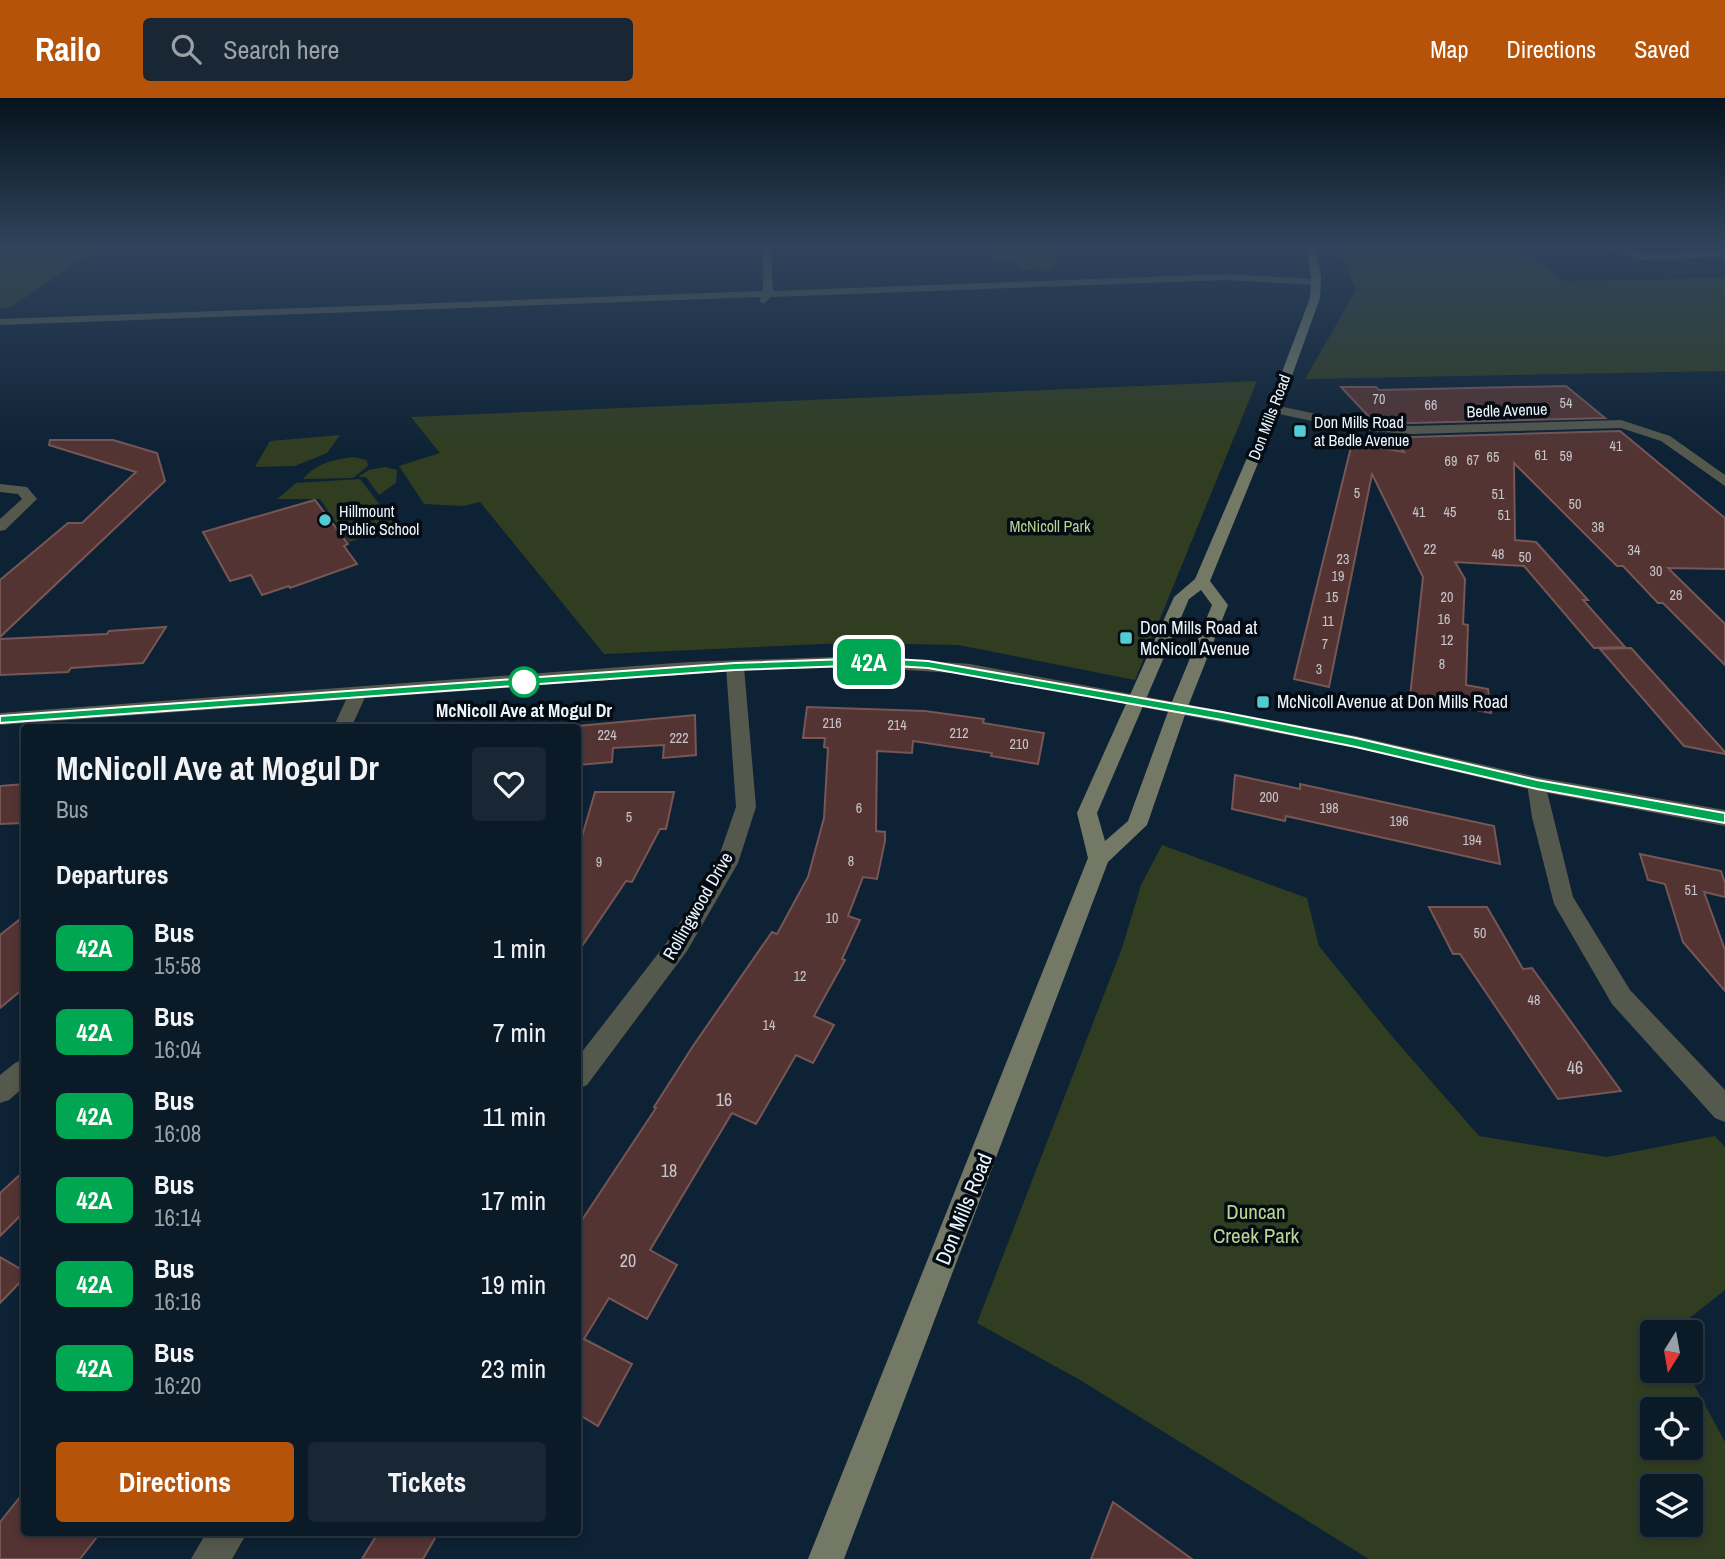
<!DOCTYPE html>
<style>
:root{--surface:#0a1a27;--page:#182733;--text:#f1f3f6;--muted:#99a1a7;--line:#2a3844;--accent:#b45309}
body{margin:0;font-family:"Archivo Narrow",sans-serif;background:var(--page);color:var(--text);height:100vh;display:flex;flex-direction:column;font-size:26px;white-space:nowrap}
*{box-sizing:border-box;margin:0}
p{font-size:23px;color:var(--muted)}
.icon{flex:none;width:38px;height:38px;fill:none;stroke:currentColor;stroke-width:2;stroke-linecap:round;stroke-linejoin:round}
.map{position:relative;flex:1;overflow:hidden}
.side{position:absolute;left:21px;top:626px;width:560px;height:812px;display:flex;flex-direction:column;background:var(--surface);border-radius:7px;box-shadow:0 4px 10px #0003,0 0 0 2px var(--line)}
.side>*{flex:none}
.badge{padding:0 14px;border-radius:10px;font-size:24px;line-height:46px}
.needle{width:46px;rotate:191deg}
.controls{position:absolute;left:1640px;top:1222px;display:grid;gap:14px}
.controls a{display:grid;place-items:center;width:63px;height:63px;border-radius:7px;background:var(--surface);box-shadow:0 4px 10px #0003,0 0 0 2px var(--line);font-size:35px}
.map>.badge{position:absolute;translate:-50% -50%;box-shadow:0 0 0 4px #fff}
h2{padding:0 35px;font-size:26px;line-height:63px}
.round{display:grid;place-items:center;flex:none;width:74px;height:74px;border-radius:7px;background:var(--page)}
.head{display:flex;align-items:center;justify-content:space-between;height:119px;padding:0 35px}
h1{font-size:33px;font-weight:700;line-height:52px}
.action{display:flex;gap:14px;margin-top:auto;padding:14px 35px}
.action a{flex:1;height:80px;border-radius:7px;background:var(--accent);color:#fff;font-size:28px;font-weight:700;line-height:80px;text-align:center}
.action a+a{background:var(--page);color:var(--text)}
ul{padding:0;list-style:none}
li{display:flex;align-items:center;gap:21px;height:84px;padding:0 35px}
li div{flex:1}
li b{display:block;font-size:26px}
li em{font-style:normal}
li .badge{min-width:77px;font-weight:700;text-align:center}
header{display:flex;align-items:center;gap:42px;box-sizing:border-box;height:98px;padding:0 35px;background:var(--accent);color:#fff}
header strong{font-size:33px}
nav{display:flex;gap:38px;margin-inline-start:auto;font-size:24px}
.search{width:490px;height:63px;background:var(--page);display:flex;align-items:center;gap:18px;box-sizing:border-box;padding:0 24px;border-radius:7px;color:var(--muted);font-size:26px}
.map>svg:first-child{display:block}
</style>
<header>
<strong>Railo</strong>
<div class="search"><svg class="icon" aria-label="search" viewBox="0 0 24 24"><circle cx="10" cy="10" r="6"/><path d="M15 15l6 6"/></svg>Search here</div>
<nav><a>Map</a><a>Directions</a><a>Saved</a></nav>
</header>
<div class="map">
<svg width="1725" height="1461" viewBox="0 0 1725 1461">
<rect width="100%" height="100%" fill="#0d2234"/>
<g fill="#313d20" fill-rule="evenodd">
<path d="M0,150H98L11,209L0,210Z"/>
<path d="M964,150H1025L1055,154L1053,173L1021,172L1022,165L990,163L993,153Z"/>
<path d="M1337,150H1516L1566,183L1725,180V273L1305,281L1356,192Z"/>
<path d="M1257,283L1135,582L958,547L845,545L604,556L480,404L464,408L424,406L399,368L440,355L411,319Z"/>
<path d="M340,337L327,355L295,368L255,369L270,343Z"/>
<path d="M353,359L367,362L368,368L353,380L303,381C316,365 333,362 353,359Z"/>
<path d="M385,369L397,372L396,385L379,397L366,379H358L369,372Z"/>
<path d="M360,381L397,429L349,444L320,401H277L296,385Z"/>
<path d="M1162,747L1307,800L1319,848L1390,936L1479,1038L1607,1059L1715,1038L1725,1049V1192L1672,1234H1652V1272H1686L1725,1344V1461H1369L1080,1282L977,1225L1122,850L1141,787ZM1652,1311H1690V1349H1652ZM1652,1388H1690V1426H1652Z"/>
</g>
<g fill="#533433" stroke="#775655" stroke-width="2">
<path d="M1566,288L1605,320L1412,325L1373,323L1341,289H1376L1379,292Z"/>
<path d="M1620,333L1725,420V471L1668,470L1725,526V567L1663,505H1658L1623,468H1617L1514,365L1515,442L1536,444L1588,502H1583L1625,549L1594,550L1524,468L1455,464L1465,481L1463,526L1468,527L1466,587L1488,591L1491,615L1410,599L1423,479L1372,376L1329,589L1294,581L1352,345L1404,354L1387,337L1412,339Z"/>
<path d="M50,342H113L157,355L165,383L0,539V482L68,425H82L136,374L49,347Z"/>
<path d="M315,402L348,446L344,448L357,466L290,490L289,488L262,497L251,477L230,483L203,434Z"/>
<path d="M166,529L143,565L71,570L68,574L0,577V541L107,536L109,533Z"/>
<path d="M1631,550L1725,654V656L1684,648L1600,551Z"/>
<path d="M807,609L925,613L984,621L983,625L1044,635L1038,666L991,658L992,655L913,643L912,655L877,653L876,733L885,734V743L877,781L863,779L848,818L860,822L842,861L845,862L814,918L834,927L813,965L796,957L756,1026L732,1015L650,1152L677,1167L647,1221L609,1200L584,1241L632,1266L598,1328L578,1316V1128L656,1010L654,1009L693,948L772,834L777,836L808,779L824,720L828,650L824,649L825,640H803Z"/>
<path d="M695,617L696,657L663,660L664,647L613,650L612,664L578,667V628Z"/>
<path d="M1235,677L1300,691V686L1494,728L1500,766L1286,718L1285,723L1232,711Z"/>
<path d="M24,686V725L0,726V688Z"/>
<path d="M595,694H674L666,731H660L632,784L626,783L578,854V742H581Z"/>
<path d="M1640,756L1721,773L1725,785V799L1704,794L1725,852V893L1683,844L1665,786L1648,782Z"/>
<path d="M1429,809H1487L1523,871L1532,870L1621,993L1558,1001L1460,856H1453Z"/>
<path d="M24,818V890L0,910V837Z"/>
<path d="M24,1073V1114L0,1138V1095Z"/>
<path d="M0,1159L24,1173V1180L0,1205Z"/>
<path d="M24,1394V1435H100L80,1461H0V1424Z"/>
<path d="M1113,1404L1192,1461H1091Z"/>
<path d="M378,1435H438L423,1461H362Z"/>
</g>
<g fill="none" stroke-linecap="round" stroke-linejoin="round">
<g fill="#55594d" fill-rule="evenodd">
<path d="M763,150H771L773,193L1226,176L1316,181L1321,184L1316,187L1226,182L771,199L764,206L759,203L761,199L0,227V221L763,193Z"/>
<path d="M1602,150H1618L1641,156L1725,153V159L1641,162Z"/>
<path d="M1274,307L1354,324L1412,328L1621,322L1670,338L1725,377V388L1661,343L1621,330L1412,336L1354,332L1270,314V308Z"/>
<path d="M0,386L27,389L37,401L5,432L0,433V421L22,401L18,396L0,394Z"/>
<path d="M735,564L744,569L756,709L738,765L687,853L587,987L578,991V959L671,839L717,764L736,709L726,569Z"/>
<path d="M358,589L367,595L351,630H333L349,595Z"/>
<path d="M1537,679L1544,681L1573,799L1630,892L1725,992V1024L1715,1020L1612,906L1554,806L1532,719L1527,686L1530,681Z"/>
<path d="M24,961V989L9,1002L0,1005V977L15,965Z"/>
<path d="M206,1435H247L232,1461H191Z"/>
</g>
<path fill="#55594d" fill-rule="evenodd" d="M858,558L970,566L1356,638L1537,679L1725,712V728L1537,693L1356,650L970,576L858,569L746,572L0,627V615L689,564Z"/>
<path fill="#737965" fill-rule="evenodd" d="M1307,150H1316L1321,179L1320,200L1280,311L1210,483L1228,507L1187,611L1147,727L1108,764L844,1461H808L1088,760L1077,715L1174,499L1195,481L1268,311L1310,200L1311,179ZM1201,492L1212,507L1169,611L1128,723L1105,743L1097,715L1189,501Z"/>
</g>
<linearGradient id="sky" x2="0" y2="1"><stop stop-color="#07131d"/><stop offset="0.42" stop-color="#2f445c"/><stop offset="1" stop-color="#2f445c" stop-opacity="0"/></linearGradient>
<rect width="1725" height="355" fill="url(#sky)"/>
<path fill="#00a651" stroke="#fff" stroke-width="2" d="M877,560L928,563L1222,614L1356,640L1537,682L1725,715V725L1537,691L1356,649L1222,622L928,570L877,567L735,572L0,625V618L735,565Z"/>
<g fill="#51ccd2" stroke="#040b13" stroke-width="2.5">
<rect x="1293" y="326" width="14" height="14" rx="3.5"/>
<circle cx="325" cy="422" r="7"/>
<rect x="1119" y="533" width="14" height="14" rx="3.5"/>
<rect x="1256" y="597" width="14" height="14" rx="3.5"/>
</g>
<circle fill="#fff" stroke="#00a651" stroke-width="3.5" cx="524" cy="584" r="14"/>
<g text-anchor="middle" stroke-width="7" stroke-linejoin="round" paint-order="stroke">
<g font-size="14" fill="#c6c5ca">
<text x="1379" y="306">70</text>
<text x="1566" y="310">54</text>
<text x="1431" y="312">66</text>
<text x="1616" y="353">41</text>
<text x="1541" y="362">61</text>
<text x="1566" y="363">59</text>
<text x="1493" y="364">65</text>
<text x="1473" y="367">67</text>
<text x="1451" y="368">69</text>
<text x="1357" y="400">5</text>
<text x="1498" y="401">51</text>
<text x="1575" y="411">50</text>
<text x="1419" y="419">41</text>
<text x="1450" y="419">45</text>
<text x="1504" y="422">51</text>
<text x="1598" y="434">38</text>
<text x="1430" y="456">22</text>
<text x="1634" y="457">34</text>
<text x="1498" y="461">48</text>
<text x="1525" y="464">50</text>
<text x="1343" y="466">23</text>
<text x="1656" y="478">30</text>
<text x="1338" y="483">19</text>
<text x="1676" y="502">26</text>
<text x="1332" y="504">15</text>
<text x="1447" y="504">20</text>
<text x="1444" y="526">16</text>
<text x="1328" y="528">11</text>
<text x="1447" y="547">12</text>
<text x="1325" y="551">7</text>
<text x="1442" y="571">8</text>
<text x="1319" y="576">3</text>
<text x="832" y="630">216</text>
<text x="897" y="632">214</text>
<text x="959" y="640">212</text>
<text x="607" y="642">224</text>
<text x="679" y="645">222</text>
<text x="1019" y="651">210</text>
<text x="1269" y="704">200</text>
<text x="859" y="715">6</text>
<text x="1329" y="715">198</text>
<text x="629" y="724">5</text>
<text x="1399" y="728">196</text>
<text x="1472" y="747">194</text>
<text x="851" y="768">8</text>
<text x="599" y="769">9</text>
<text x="1691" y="797">51</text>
<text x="832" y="825">10</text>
<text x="1480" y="840">50</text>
<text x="800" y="883">12</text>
<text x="1534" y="907">48</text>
<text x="769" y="932">14</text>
</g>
<g font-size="16" fill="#edf5fd" stroke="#040b13">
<text transform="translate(1507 312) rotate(-2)" y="6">Bedle Avenue</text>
<text transform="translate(1269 319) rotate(-69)" y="6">Don Mills Road</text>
</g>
<g font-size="16" fill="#edf5fd" stroke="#040b13" text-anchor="start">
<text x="1314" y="330">Don Mills Road<tspan x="1314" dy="18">at Bedle Avenue</tspan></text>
<text x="339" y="419">Hillmount<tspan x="339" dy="18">Public School</tspan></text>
</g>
<g font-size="16" fill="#b8d690" stroke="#040b13">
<text x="1050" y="434">McNicoll Park</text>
</g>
<g font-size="18" fill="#edf5fd" stroke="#040b13" text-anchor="start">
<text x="1140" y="536">Don Mills Road at<tspan x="1140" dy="21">McNicoll Avenue</tspan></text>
<text x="1277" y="610">McNicoll Avenue at Don Mills Road</text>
</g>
<g font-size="18" font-weight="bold" fill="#edf5fd" stroke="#040b13">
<text x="524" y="619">McNicoll Ave at Mogul Dr</text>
</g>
<g font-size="18" fill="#edf5fd" stroke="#040b13">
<text transform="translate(698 808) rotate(-60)" y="6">Rollingwood Drive</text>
</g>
<g font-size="18" fill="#c6c5ca">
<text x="1575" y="976">46</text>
<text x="724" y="1008">16</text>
<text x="669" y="1079">18</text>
<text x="628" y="1169">20</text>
</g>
<g font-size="21" fill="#edf5fd" stroke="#040b13">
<text transform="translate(964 1111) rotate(-68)" y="7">Don Mills Road</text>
</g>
<g font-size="21" fill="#b8d690" stroke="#040b13">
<text x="1256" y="1121">Duncan<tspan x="1256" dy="24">Creek Park</tspan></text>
</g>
</g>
</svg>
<div class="controls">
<a><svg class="needle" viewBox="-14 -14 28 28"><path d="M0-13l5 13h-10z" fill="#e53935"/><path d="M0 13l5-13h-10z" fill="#99a1a7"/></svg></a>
<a><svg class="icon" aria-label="locate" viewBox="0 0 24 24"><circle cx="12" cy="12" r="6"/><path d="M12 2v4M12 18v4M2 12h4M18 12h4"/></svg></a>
<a><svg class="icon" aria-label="layers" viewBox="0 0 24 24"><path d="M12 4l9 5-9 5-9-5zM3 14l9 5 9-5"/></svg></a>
</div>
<b class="badge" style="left:869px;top:564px;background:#00a651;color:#fff">42A</b>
<section class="side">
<div class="head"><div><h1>McNicoll Ave at Mogul Dr</h1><p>Bus</p></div><a class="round"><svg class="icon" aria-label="heart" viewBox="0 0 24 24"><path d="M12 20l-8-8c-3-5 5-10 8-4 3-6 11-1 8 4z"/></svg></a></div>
<h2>Departures</h2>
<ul>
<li><span class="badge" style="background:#00a651;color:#fff">42A</span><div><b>Bus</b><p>15:58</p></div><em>1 min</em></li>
<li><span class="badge" style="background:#00a651;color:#fff">42A</span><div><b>Bus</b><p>16:04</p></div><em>7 min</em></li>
<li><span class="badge" style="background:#00a651;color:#fff">42A</span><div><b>Bus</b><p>16:08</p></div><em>11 min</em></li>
<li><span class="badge" style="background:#00a651;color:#fff">42A</span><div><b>Bus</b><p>16:14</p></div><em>17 min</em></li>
<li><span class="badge" style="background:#00a651;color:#fff">42A</span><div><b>Bus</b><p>16:16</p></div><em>19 min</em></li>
<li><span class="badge" style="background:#00a651;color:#fff">42A</span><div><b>Bus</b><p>16:20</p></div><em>23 min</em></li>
</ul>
<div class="action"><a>Directions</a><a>Tickets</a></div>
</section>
</div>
